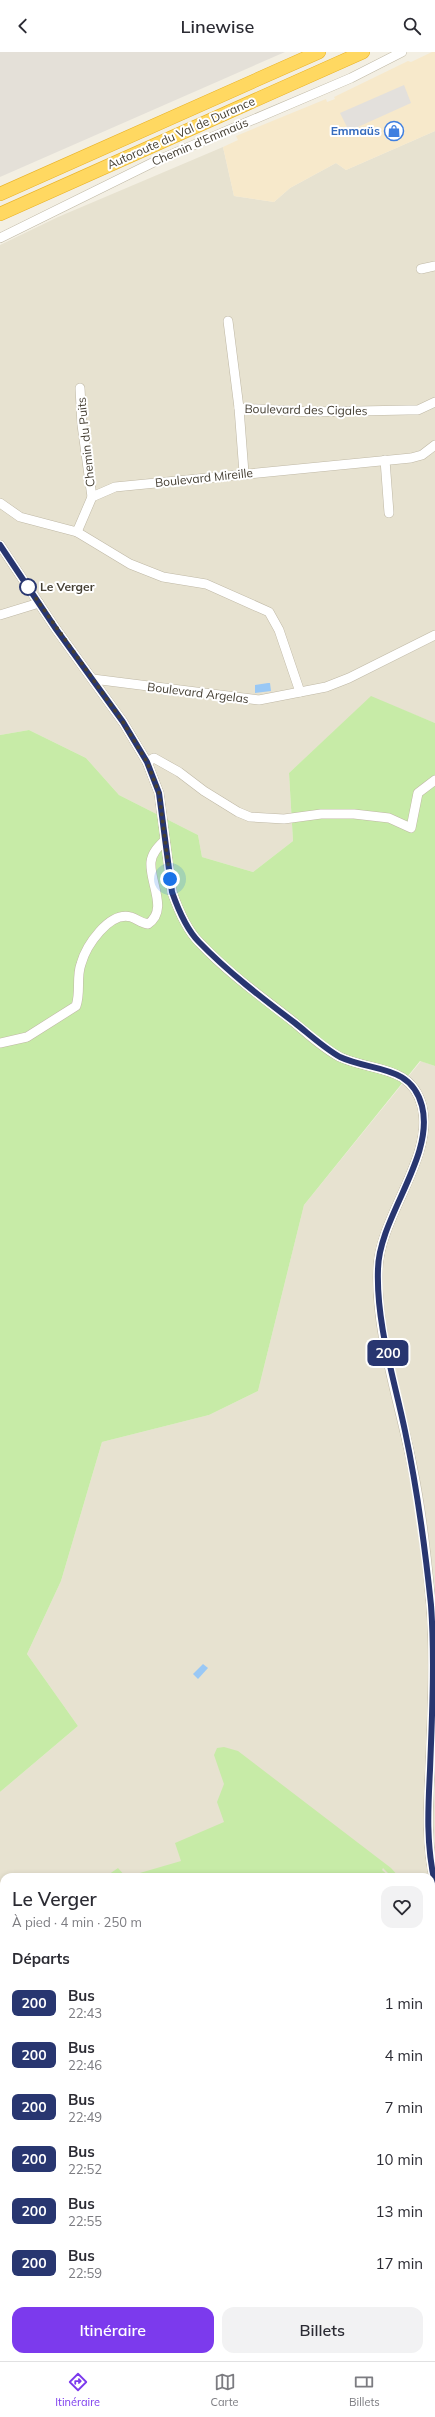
<!DOCTYPE html>
<html lang="fr">
<meta charset="utf-8">
<style>
:root{--surface:#fff;--page:#f2f2f3;--text:#2b2b33;--muted:#7c7c81;--line:#e1e1e2;--accent:#7c3aed}
body{margin:0;font-family:Mulish,sans-serif;background:var(--page);color:var(--text);height:100vh;display:flex;flex-direction:column;font-size:15px;white-space:nowrap}
*{box-sizing:border-box;margin:0}
p{font-size:13px;color:var(--muted)}
.icon{flex:none;width:22px;height:22px;fill:none;stroke:currentColor;stroke-width:2;stroke-linecap:round;stroke-linejoin:round}
.map{position:relative;flex:1;overflow:hidden}
.details{position:absolute;left:0px;top:1821px;width:435px;height:488px;display:flex;flex-direction:column;background:var(--surface);border-radius:12px 12px 0 0;box-shadow:0 2px 6px #0003}
.details>*{flex:none}
.badge{padding:0 8px;border-radius:6px;font-size:14px;line-height:26px}
.you{position:absolute;width:20px;height:20px;margin:-10px;border:3px solid #fff;border-radius:50%;background:#1a73e8;box-shadow:0 0 0 6px #1a73e833}
.map>.badge{position:absolute;translate:-50% -50%;box-shadow:0 0 0 2px #fff}
h2{padding:0 12px;font-size:15px;line-height:36px}
.round{display:grid;place-items:center;flex:none;width:42px;height:42px;border-radius:12px;background:var(--page)}
.overview{display:flex;align-items:center;justify-content:space-between;height:68px;padding:0 12px}
h1{font-size:19px;font-weight:600;line-height:30px}
.button{display:flex;gap:8px;margin-top:auto;padding:8px 12px}
.button a{flex:1;height:46px;border-radius:12px;background:var(--accent);color:#fff;font-size:16px;font-weight:600;line-height:46px;text-align:center}
.button a+a{background:var(--page);color:var(--text)}
ul{padding:0;list-style:none}
li{display:flex;align-items:center;gap:12px;height:52px;padding:0 12px}
li div{flex:1}
li b{display:block;font-size:15px}
li em{font-style:normal}
li .badge{min-width:44px;font-weight:700;text-align:center}
header{display:flex;justify-content:space-between;align-items:center;height:52px;padding:0 12px;background:var(--surface);font-size:18px;font-weight:600}
.tab-bar{display:flex;justify-content:space-around;align-items:center;height:56px;border-top:1px solid var(--line);background:var(--surface);font-size:11px;color:var(--muted)}
.tab-bar a{display:grid;justify-items:center;gap:2px}
.tab-bar .current{color:var(--accent)}
.map>svg:first-child{display:block}
</style>
<header><svg class="icon" aria-label="back" viewBox="0 0 24 24"><path d="M15 5l-7 7 7 7"/></svg>Linewise<svg class="icon" aria-label="search" viewBox="0 0 24 24"><circle cx="10" cy="10" r="6"/><path d="M15 15l6 6"/></svg></header>
<div class="map">
<svg width="435" height="2309" viewBox="0 0 435 2309">
<rect width="100%" height="100%" fill="#f3efe3"/>
<g fill="#e7e2d0">
<path d="M435,79V671L371,645L289,721L293,789L253,820L202,805L198,783L119,743L86,706L29,678L0,683V193L58,165L223,95L234,144L274,150L290,136L336,111L346,118Z"/>
<path d="M421,1009L435,1014V2309H22L19,2305H431V1825H4V2276L0,2268V1740L78,1674L27,1602L61,1529L102,1390L209,1363L258,1339L304,1153Z"/>
</g>
<path fill="#f7e9cb" d="M432,0H435V79L346,118L336,111L290,136L274,150L234,144L223,95L238,88L236,84L326,47L327,50L335,47L334,45L408,9L411,10Z"/>
<path fill="#e4e0d8" d="M0,0H285L0,125Z"/>
<g fill="#c7eba7">
<path d="M371,644L435,671V1014L420,1009L304,1153L258,1339L209,1363L102,1390L61,1529L27,1602L78,1674L0,1740V683L29,678L86,706L119,743L198,783L202,805L253,820L293,789L289,721Z"/>
<path d="M224,1695L238,1699L391,1816L399,1825H392L383,1816L382,1818L390,1825H105L118,1816L126,1825L181,1809L175,1791L224,1770L217,1750L224,1732L214,1703L217,1696Z"/>
<path d="M431,1859L435,1863V2033L431,2038Z"/>
<path d="M0,2268L4,2276V2305H19L22,2309H0Z"/>
<path d="M435,2291V2309H397L405,2305H431V2293Z"/>
</g>
<path fill="#e3e0dc" d="M404,33L411,51L349,79L340,61Z"/>
<g fill="#99c8f5">
<path d="M268,631H270L271,639L255,641V633Z"/>
<path d="M203,1612L208,1616L198,1627L193,1622Z"/>
</g>
<g fill="none" stroke-linecap="round" stroke-linejoin="round">
<defs>
<g id="minor">
<path d="M0,186L156,109L351,26L402,0"/>
<path d="M421,217L435,214"/>
<path d="M228,269L239,356"/>
<path d="M80,336L82,373L92,445"/>
<path d="M385,408L389,461"/>
<path d="M244,421L239,356L310,360L408,358H418L435,350"/>
<path d="M0,451L20,465L77,480L92,445L115,435L411,406L422,403L435,393"/>
<path d="M77,480L130,512L163,525L206,532L269,560L279,578L300,640"/>
<path d="M0,493L56,577L123,670L147,710L159,741L172,840C178,857 187,878 199,890C226,919 259,943 290,967C306,980 322,996 340,1005C372,1020 411,1012 422,1054C435,1105 379,1165 378,1217C375,1281 401,1354 413,1418C422,1462 427,1508 431,1553C435,1608 432,1663 430,1718C428,1756 426,1794 435,1831"/>
<path d="M0,563L39,551"/>
<path d="M93,627L259,648L326,635L349,626L435,583"/>
<path d="M147,710L154,706L179,720L204,739L238,760L250,765L284,767L321,762H354L389,766L411,776L418,741L435,728"/>
<path d="M0,991L27,985L76,954C81,940 76,926 81,912C86,894 109,859 131,865C137,867 141,871 148,872C169,858 149,830 151,810C152,801 158,795 164,789"/>
<path d="M0,2018H4"/>
<path d="M431,2044L435,2039"/>
<path d="M0,2080L4,2081"/>
<path d="M0,2143L4,2144"/>
<path d="M431,2247L435,2261"/>
<path d="M211,2305L213,2309"/>
<path d="M291,2305L299,2309"/>
<path d="M271,2309L272,2305"/>
</g>
<g id="highway">
<path d="M0,142L319,0"/>
<path d="M0,162L363,0"/>
</g>
</defs>
<use href="#minor" stroke="#bfb8a5" stroke-width="10"/>
<use href="#highway" stroke="#e9b226" stroke-width="14"/>
<use href="#minor" stroke="#fff" stroke-width="9"/>
<use href="#highway" stroke="#ffd861" stroke-width="13"/>
</g>
<g fill="none" stroke-linecap="round" stroke-linejoin="round">
<defs>
<path id="line" d="M0,493L56,577L123,670L147,710L159,741L172,840C178,857 187,878 199,890C228,920 262,946 295,971C309,982 324,996 340,1005C372,1020 411,1012 422,1054C435,1105 379,1165 378,1217C376,1271 394,1326 405,1379C417,1436 425,1495 431,1553C435,1608 432,1663 430,1718C428,1756 426,1794 435,1831"/>
</defs>
<use href="#line" stroke="#fff" stroke-width="9"/>
<use href="#line" stroke="#283670" stroke-width="6"/>
<path stroke="#453f33" stroke-width="4" stroke-dasharray="0 7.2" d="M28,535L123,670L147,710L159,741L170,827"/>
</g>
<defs>
<symbol id="shop-ring" viewBox="-11 -11 22 22"><circle r="9.5" fill="#fff" stroke="#3f7fe0" stroke-width="1.5"/><path d="M-5-2.5h2.3a2.7 3.5 0 0 1 5.4 0H5L5.5 6h-11ZM-1.5-2.5h3a1.5 2.3 0 0 0-3 0Z" fill="#3f7fe0"/></symbol>
</defs>
<g fill-rule="evenodd">
<use href="#shop-ring" x="383" y="68" width="22" height="22"/>
</g>
<circle fill="#fff" stroke="#283670" stroke-width="2" cx="28" cy="535" r="8"/>
<g text-anchor="middle" stroke-width="4" stroke-linejoin="round" paint-order="stroke">
<g font-size="12" font-weight="bold" fill="#366cbe" stroke="#fff" text-anchor="end">
<text x="380" y="83">Emmaüs</text>
</g>
<g font-size="12" fill="#453f33" stroke="#fff">
<text transform="translate(181 81) rotate(-24)" y="4">Autoroute du Val de Durance</text>
<text transform="translate(200 90) rotate(-23)" y="4">Chemin d'Emmaüs</text>
<text transform="translate(306 358) rotate(1)" y="4">Boulevard des Cigales</text>
<text transform="translate(86 390) rotate(-96)" y="4">Chemin du Puits</text>
<text transform="translate(204 426) rotate(-6)" y="4">Boulevard Mireille</text>
<text transform="translate(198 641) rotate(7)" y="4">Boulevard Argelas</text>
</g>
<g font-size="12" font-weight="bold" fill="#453f33" stroke="#fff" text-anchor="start">
<text x="40" y="539">Le Verger</text>
</g>
</g>
</svg>
<div class="you" style="left:170px;top:827px"></div>
<b class="badge" style="left:388px;top:1301px;background:#283670;color:#fff">200</b>
<section class="details">
<div class="overview"><div><h1>Le Verger</h1><p>À pied · 4 min · 250 m</p></div><a class="round"><svg class="icon" aria-label="heart" viewBox="0 0 24 24"><path d="M12 20l-8-8c-3-5 5-10 8-4 3-6 11-1 8 4z"/></svg></a></div>
<h2>Départs</h2>
<ul>
<li><span class="badge" style="background:#283670;color:#fff">200</span><div><b>Bus</b><p>22:43</p></div><em>1 min</em></li>
<li><span class="badge" style="background:#283670;color:#fff">200</span><div><b>Bus</b><p>22:46</p></div><em>4 min</em></li>
<li><span class="badge" style="background:#283670;color:#fff">200</span><div><b>Bus</b><p>22:49</p></div><em>7 min</em></li>
<li><span class="badge" style="background:#283670;color:#fff">200</span><div><b>Bus</b><p>22:52</p></div><em>10 min</em></li>
<li><span class="badge" style="background:#283670;color:#fff">200</span><div><b>Bus</b><p>22:55</p></div><em>13 min</em></li>
<li><span class="badge" style="background:#283670;color:#fff">200</span><div><b>Bus</b><p>22:59</p></div><em>17 min</em></li>
</ul>
<div class="button"><a>Itinéraire</a><a>Billets</a></div>
</section>
</div>
<nav class="tab-bar">
<a class="current"><svg class="icon" aria-label="directions" viewBox="0 0 24 24"><path d="M12 3l9 9-9 9-9-9zM9 14v-3h6M13 9l2 2-2 2"/></svg>Itinéraire</a>
<a><svg class="icon" aria-label="map" viewBox="0 0 24 24"><path d="M3 6l6-2 6 2 6-2v14l-6 2-6-2-6 2zM9 4v14M15 6v14"/></svg>Carte</a>
<a><svg class="icon" aria-label="tickets" viewBox="0 0 24 24"><path d="M3 7h18v10H3zM15 7v10"/></svg>Billets</a>
</nav>
